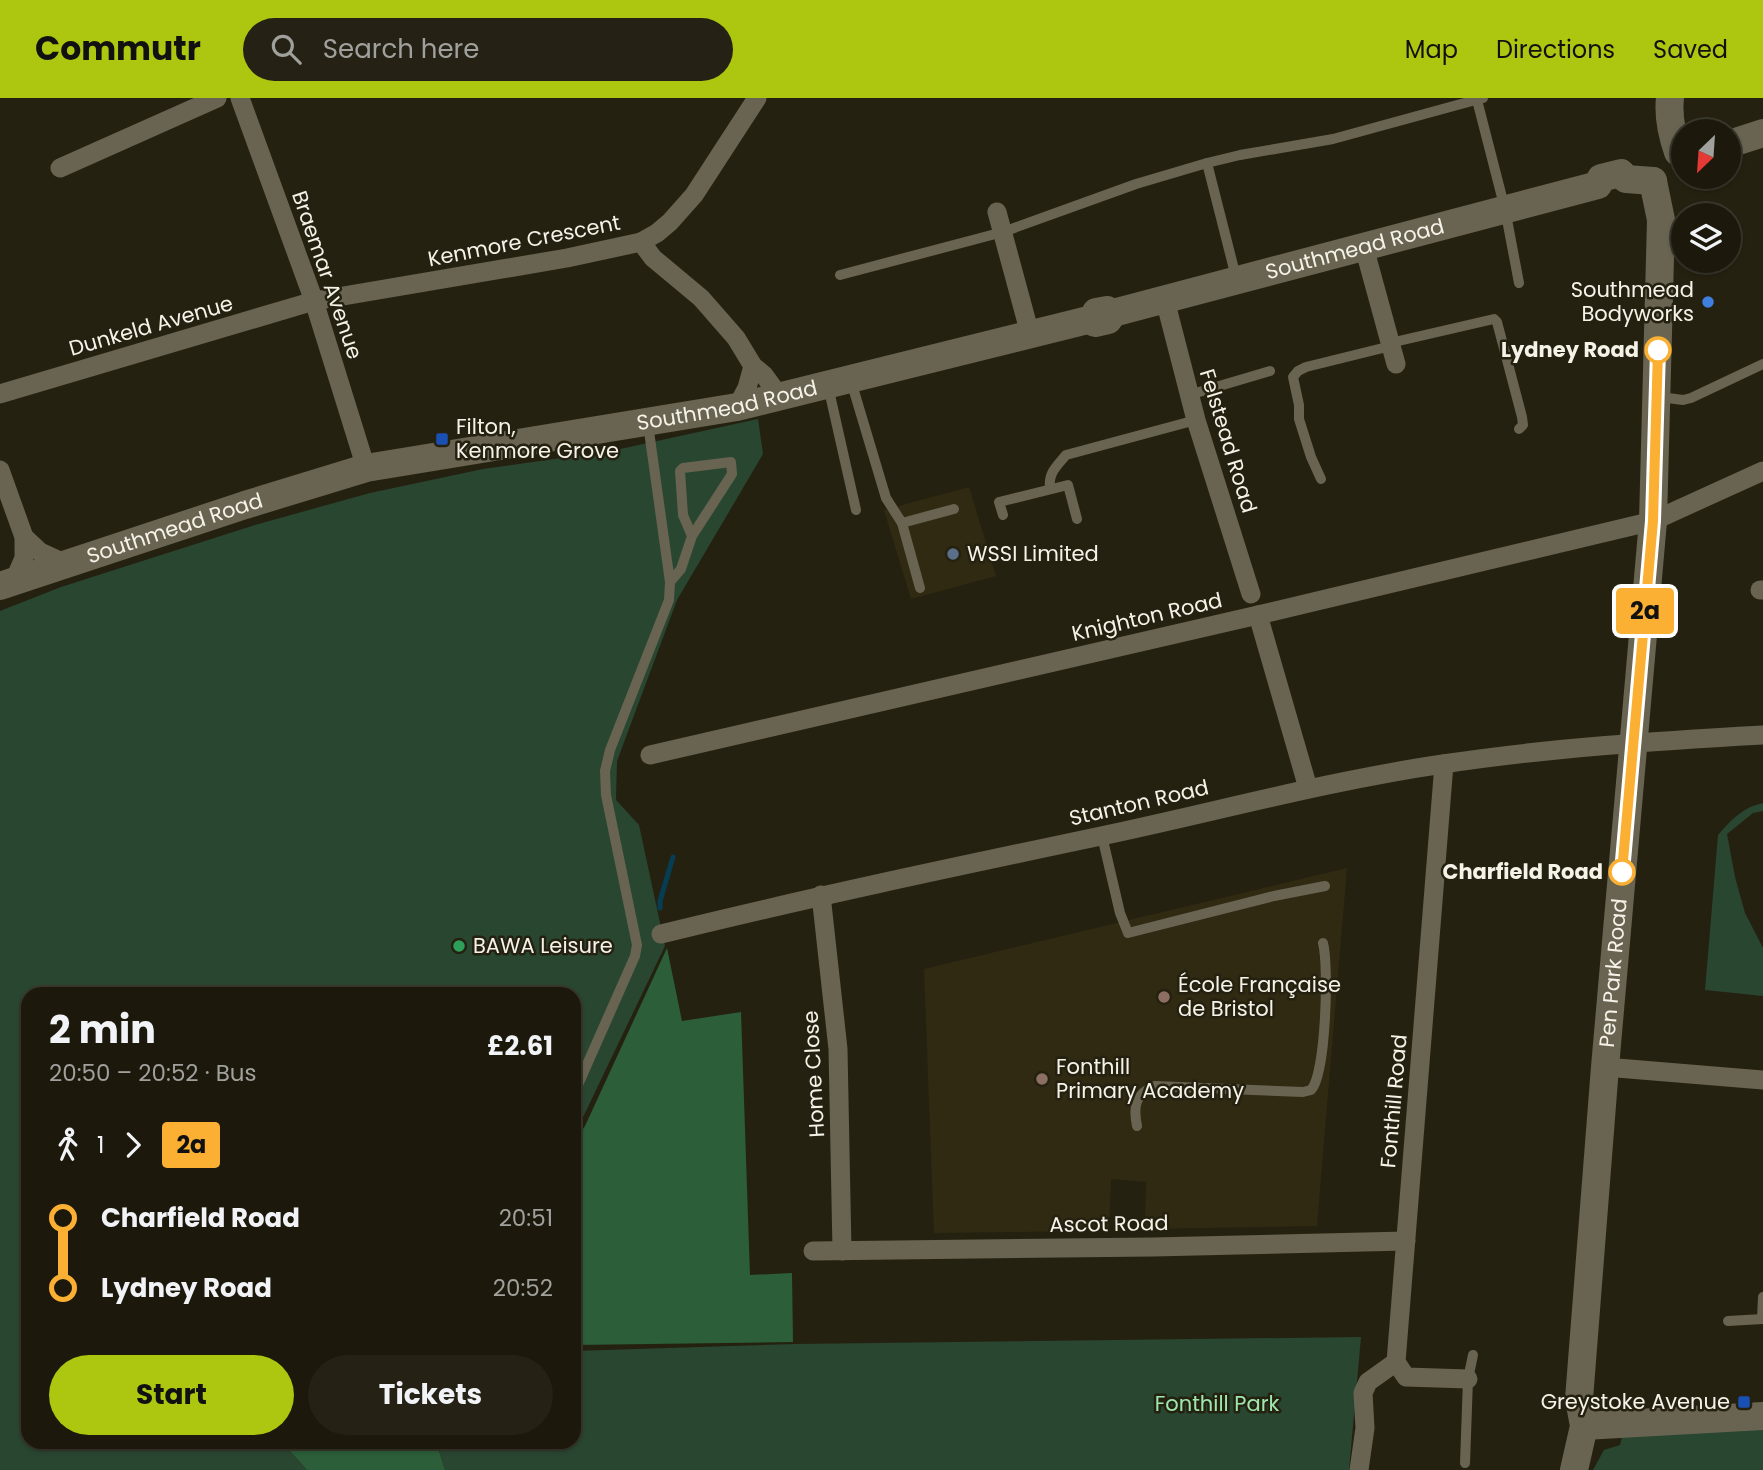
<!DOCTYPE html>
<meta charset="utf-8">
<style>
:root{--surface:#1c190c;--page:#252215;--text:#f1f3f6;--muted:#a0a09d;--line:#3a382d;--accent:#adc610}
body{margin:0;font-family:Poppins,sans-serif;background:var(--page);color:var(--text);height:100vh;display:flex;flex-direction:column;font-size:26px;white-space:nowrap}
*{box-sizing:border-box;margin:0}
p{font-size:23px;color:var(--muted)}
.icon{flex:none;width:38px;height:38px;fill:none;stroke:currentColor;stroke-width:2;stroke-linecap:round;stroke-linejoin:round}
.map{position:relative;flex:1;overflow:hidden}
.panel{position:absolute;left:21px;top:889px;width:560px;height:462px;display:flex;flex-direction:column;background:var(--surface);border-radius:21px;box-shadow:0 2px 5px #0004,0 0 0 2px var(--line)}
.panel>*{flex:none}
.badge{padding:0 14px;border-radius:5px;font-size:24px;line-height:46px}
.needle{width:46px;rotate:205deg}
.fabs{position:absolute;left:1671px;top:21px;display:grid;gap:14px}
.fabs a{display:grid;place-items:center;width:70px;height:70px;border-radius:50%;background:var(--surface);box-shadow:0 2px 5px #0004,0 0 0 2px var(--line);font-size:35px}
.map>.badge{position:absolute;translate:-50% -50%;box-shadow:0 0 0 4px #fff}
.legs{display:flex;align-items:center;gap:10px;height:77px;padding:0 28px;font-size:23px}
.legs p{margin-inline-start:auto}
.overview{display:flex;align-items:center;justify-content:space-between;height:119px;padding:0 28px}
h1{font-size:38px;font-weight:700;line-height:52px}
.primary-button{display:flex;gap:14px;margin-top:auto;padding:14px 28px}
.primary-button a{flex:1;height:80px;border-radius:42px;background:var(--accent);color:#111;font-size:28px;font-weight:700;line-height:80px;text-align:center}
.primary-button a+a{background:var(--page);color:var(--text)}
ul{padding:0 28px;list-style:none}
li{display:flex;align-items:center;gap:24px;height:70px;font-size:26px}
li i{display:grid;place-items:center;width:10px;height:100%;margin:0 9px;background:currentColor}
li i::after{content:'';width:18px;height:18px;margin:-9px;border:5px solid;border-radius:50%;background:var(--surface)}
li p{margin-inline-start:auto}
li:first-child i{background:linear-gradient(#0000 50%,currentColor 0)}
li:last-child i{background:linear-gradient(currentColor 50%,#0000 0)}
header{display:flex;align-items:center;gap:42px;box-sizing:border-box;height:98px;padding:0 35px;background:var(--accent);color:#111}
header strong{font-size:33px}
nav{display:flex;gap:38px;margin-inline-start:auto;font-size:24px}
.search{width:490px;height:63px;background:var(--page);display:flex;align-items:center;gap:18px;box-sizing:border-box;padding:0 24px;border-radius:38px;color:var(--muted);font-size:26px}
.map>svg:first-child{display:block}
</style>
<header>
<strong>Commutr</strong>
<div class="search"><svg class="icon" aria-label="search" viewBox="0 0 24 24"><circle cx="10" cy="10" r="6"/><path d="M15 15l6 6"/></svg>Search here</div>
<nav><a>Map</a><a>Directions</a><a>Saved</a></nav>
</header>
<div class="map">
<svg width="1763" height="1372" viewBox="0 0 1763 1372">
<rect width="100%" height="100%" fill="#252110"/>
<g fill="#302a12">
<path d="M969,389L996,478L911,501L884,412Z"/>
<path d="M1347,770L1317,1128L1145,1131L1146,1084L1111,1081L1109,1133L934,1135L924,871Z"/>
</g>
<g fill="#294631">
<path d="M758,321L763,356L677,502L617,663L616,702L639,727L665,848L574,1038V896H28V1344H282L307,1372H0V513L61,489L255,427L370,395L483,371L611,353Z"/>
<path d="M1763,705V713L1753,715L1727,736L1735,779L1745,815L1763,850V898L1705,892L1718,737C1731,722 1743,709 1763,705Z"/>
<path d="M1361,1239L1349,1372H445L436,1344H574V1253L796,1246Z"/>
<path d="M1763,1328V1372H1593L1604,1352L1620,1347L1622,1339Z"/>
</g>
<g fill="#2c5e3a">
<path d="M667,850L682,923L741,914L750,1177L792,1175L793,1244L574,1247V1044L585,1028Z"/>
<path d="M282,1344H436L445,1372H307Z"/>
</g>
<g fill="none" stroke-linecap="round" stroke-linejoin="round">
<path stroke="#063d52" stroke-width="5" d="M660,810V803L673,759"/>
<g stroke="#696451" stroke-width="10">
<path d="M1477,2L1505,111L1519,185"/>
<path d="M1207,65L1236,179"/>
<path d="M840,177L1003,134L1136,86L1207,65L1240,57L1333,41L1483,0"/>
<path d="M1390,245L1494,221L1497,224L1522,319L1523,327L1519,331"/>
<path d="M851,283L886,400L902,425L920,490"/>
<path d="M828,288L856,412"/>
<path d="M1189,297L1270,273"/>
<path d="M1660,299L1683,302L1691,300L1763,266"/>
<path d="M1321,381L1311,359L1299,321V307L1293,279L1298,273L1306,269L1391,248"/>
<path d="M1050,391C1048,375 1056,369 1066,357L1196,322"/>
<path d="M1003,417L999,404L1068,387L1077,421"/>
<path d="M902,425L954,411"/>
<path d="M670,484L681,471L692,438L732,376L731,364L683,370L680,373L683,417L692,438"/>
<path d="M1102,738L1120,815L1128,835L1274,798L1325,788"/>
<path d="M574,996L635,858L637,847L606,697L605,673L610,652L669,502L670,484L648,326"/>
<path d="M1137,1028C1133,1008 1135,996 1155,988L1303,994L1311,992C1326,977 1329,868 1323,845"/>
<path d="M1762,1221L1763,1199"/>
<path d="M1728,1223L1763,1221"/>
<path d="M1465,1365L1468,1281L1473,1257"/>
</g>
<g stroke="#696451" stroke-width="19">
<path d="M240,0L314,203L366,370"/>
<path d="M60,70L217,0"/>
<path d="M997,114L1030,236"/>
<path d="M641,144L653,160L701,200L736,240L753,268L764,277L780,299"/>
<path d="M1364,149L1396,266"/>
<path d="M1165,202L1196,322L1251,496"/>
<path d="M0,296L314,203L567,160L641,144L657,135L670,124L694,97L757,0"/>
<path d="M737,309L747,290L753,268"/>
<path d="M0,372L24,439V460L14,483"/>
<path d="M24,439L40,454L66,466"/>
<path d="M1760,492H1763"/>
<path d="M1258,517L1308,690"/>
<path d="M650,657L1258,517L1653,423L1763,373"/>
<path d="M1444,666L1396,1264L1406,1279L1468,1281"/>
<path d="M821,797L838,951L842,1153"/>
<path d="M661,836C807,800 954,769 1101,738C1215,714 1327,683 1443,666C1549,650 1656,643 1763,637"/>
<path d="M1605,969L1763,982"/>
<path d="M813,1153L1153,1149L1406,1143"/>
<path d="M1359,1372L1365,1330L1363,1295L1368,1284L1396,1264"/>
</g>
<g stroke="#696451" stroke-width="28">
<path d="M1670,0C1668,18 1672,37 1678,54"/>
<path d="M1729,46L1763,35"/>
<path id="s1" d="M1096,214L1107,212L1113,215L1598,87L1601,80L1621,75L1626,81L1653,83"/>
<path id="s2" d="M0,488L245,407L366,370L737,309L1088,222L1095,225L1108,222L1113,215"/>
<path d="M1584,1328L1763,1318"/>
<path id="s3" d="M1574,1372L1584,1328L1579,1301L1605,969L1653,423L1661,122L1653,83"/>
</g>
</g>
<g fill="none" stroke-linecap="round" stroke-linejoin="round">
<defs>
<path id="line-1" d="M1622,774L1653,423L1658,252"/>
</defs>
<use href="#line-1" stroke="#fff" stroke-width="16"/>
<use href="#line-1" stroke="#fbb033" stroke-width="10"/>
</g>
<circle fill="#3f7fe0" stroke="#252110" stroke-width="2.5" cx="1708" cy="204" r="7"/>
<g fill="#fff" stroke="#fbb033" stroke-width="3.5">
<circle cx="1658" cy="252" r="12"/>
<circle cx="1622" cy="774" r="12"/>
</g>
<g fill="#1a4fb4" stroke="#252110" stroke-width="2.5">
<rect x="435" y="334" width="14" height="14" rx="3.5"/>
<rect x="1737" y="1297" width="14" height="14" rx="3.5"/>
</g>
<circle fill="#5c6f8a" stroke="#252110" stroke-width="2.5" cx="953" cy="456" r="7"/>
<circle fill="#2e9e5b" stroke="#252110" stroke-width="2.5" cx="459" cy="848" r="7"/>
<g fill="#8d6e63" stroke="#252110" stroke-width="2.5">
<circle cx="1164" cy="899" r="7"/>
<circle cx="1042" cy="981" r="7"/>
</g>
<g text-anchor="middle" stroke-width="5" stroke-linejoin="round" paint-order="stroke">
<g font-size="21" fill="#f5f2e8" stroke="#252110">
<text transform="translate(524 143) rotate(-11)" y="7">Kenmore Crescent</text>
<text dy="7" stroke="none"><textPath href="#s1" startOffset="268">Southmead Road</textPath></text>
<text transform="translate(327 177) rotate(71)" y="7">Braemar Avenue</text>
<text transform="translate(151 228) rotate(-16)" y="7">Dunkeld Avenue</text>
<text dy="7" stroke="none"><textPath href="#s2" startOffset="751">Southmead Road</textPath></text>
<text transform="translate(1228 343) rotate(73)" y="7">Felstead Road</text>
<text dy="7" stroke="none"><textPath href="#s2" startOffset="184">Southmead Road</textPath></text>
<text transform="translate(1147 519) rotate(-13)" y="7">Knighton Road</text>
<text transform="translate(1139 705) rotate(-13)" y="7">Stanton Road</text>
<text dy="7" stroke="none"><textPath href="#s3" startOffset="500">Pen Park Road</textPath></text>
<text transform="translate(814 976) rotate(-93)" y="7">Home Close</text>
<text transform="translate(1394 1003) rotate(-85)" y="7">Fonthill Road</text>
<text transform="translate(1109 1126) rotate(-1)" y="7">Ascot Road</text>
</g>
<g font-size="21" fill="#f5f2e8" stroke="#252110" text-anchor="start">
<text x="1694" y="199" text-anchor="end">Southmead<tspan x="1694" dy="24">Bodyworks</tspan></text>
<text x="456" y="336">Filton,<tspan x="456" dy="24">Kenmore Grove</tspan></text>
<text x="967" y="463">WSSI Limited</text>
<text x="473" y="855">BAWA Leisure</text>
<text x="1178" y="894">École Française<tspan x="1178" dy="24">de Bristol</tspan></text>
<text x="1056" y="976">Fonthill<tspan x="1056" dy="24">Primary Academy</tspan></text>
<text x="1730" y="1311" text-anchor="end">Greystoke Avenue</text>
</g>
<g font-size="21" font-weight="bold" fill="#f5f2e8" stroke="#252110" text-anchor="end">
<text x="1639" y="259">Lydney Road</text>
<text x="1603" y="781">Charfield Road</text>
</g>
<g font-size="21" fill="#9be7ad" stroke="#252110">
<text x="1217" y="1313">Fonthill Park</text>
</g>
</g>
</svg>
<div class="fabs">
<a><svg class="needle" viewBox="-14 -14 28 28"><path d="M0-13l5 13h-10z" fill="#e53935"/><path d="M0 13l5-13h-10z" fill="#a0a09d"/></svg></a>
<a><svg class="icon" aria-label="layers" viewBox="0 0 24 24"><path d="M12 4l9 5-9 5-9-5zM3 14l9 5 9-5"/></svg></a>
</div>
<b class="badge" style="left:1645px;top:513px;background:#fbb033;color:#111">2a</b>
<section class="panel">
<div class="overview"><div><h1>2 min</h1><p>20:50 – 20:52 · Bus</p></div><b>£2.61</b></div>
<div class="legs"><svg class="icon" aria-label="walk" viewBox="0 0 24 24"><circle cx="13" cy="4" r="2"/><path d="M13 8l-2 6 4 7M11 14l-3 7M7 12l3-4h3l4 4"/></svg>1<svg class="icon" aria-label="forward" viewBox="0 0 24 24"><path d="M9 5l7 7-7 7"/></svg><b class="badge" style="background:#fbb033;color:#111">2a</b></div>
<ul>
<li><i style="color:#fbb033"></i><b>Charfield Road</b><p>20:51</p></li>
<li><i style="color:#fbb033"></i><b>Lydney Road</b><p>20:52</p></li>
</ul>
<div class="primary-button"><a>Start</a><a>Tickets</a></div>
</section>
</div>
